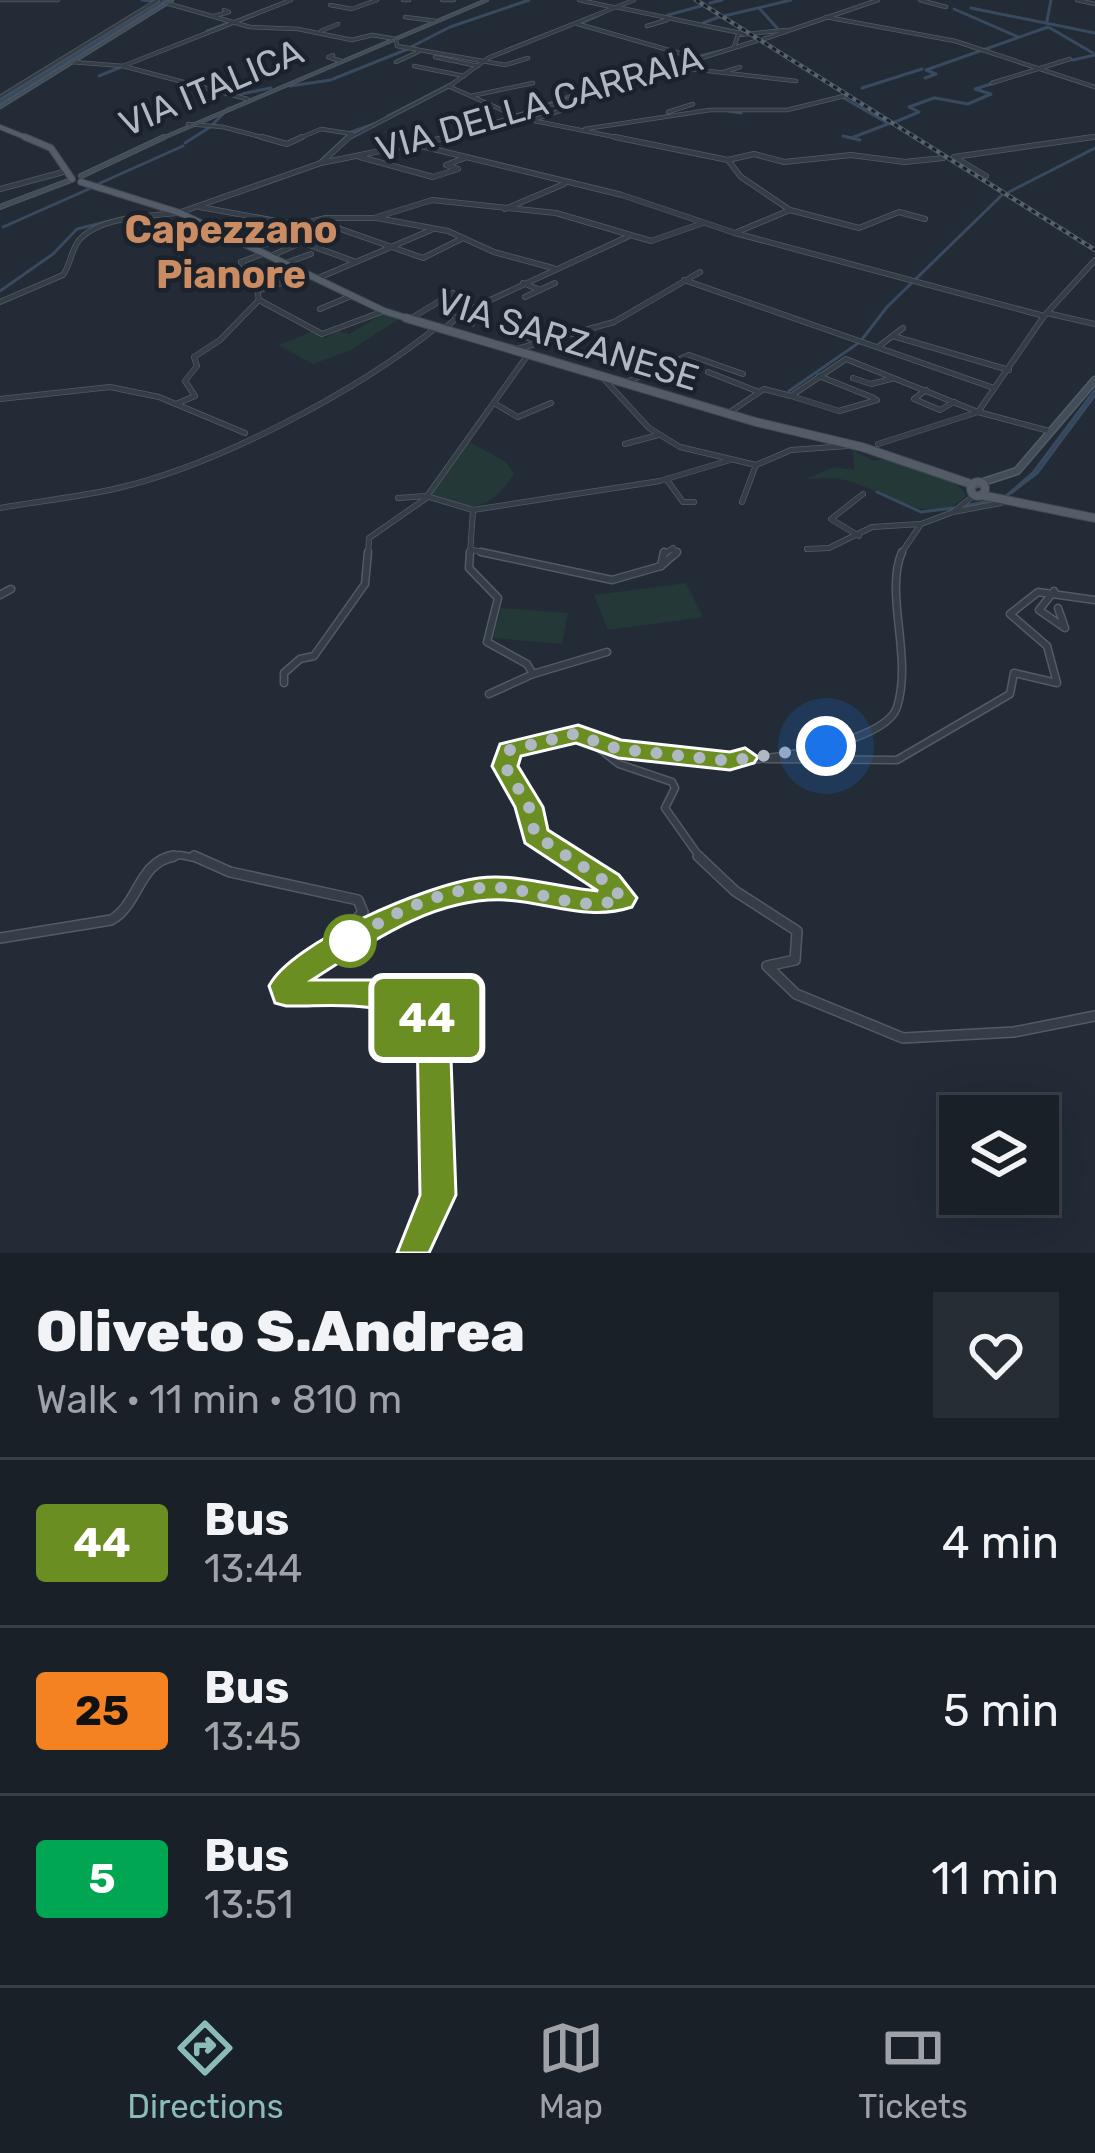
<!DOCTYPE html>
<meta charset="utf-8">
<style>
:root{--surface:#1a2028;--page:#272d34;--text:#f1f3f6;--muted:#9fa3a8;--line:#383e45;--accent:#8bbbb9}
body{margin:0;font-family:Rubik,sans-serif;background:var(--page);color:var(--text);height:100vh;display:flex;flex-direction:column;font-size:45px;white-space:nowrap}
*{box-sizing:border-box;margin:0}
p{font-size:39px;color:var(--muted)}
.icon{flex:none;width:66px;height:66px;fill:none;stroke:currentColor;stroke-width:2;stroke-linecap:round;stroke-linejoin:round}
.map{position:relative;height:1253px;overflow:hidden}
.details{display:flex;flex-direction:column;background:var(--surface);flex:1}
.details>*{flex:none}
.badge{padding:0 24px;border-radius:9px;font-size:42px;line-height:78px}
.buttons{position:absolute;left:939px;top:1095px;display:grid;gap:24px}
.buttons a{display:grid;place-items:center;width:120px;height:120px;border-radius:0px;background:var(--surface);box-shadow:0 12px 48px #0002,0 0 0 3px var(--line);font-size:60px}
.you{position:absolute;width:60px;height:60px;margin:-30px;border:9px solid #fff;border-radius:50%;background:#1a73e8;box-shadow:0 0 0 18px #1a73e833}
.map>.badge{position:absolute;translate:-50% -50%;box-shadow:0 0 0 6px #fff}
.round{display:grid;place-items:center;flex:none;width:126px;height:126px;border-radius:0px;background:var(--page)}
.overview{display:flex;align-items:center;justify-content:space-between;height:204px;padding:0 36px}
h1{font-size:57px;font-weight:800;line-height:90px}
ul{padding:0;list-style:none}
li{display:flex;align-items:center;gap:36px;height:168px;padding:0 36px;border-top:3px solid var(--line)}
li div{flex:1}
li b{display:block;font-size:45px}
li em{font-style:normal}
li .badge{min-width:132px;font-weight:700;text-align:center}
.menu{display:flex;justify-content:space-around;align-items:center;height:168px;border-top:3px solid var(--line);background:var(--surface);font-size:33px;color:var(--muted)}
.menu a{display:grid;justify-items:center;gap:6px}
.menu .active{color:var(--accent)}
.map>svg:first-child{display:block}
</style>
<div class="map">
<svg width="1095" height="1253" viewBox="0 0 1095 1253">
<rect width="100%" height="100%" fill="#222b36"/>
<g fill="#253838">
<path d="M383,314L399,319L351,350L313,364L278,345L311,332L324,338L339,331L349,334Z"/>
<path d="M469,442L505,461L514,474C489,512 469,514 430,493Z"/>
<path d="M853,450L873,461C896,453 954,474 966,495C936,534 880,487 844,480C832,477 818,479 806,479L834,467L854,470Z"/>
<path d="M686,583L703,617L608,630L594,595Z"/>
<path d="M501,608L568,613L562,644L493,638Z"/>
</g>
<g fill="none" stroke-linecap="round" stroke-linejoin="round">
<g stroke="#384a5f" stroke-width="3">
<path d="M142,0L153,1"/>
<path d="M710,3L722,0"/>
<path d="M759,8L777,28"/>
<path d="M971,8L1095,33"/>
<path d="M954,9L1018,37"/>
<path d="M668,15L701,6"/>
<path d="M724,16L791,0"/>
<path d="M1047,21L1051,0"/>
<path d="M582,23L602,14"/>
<path d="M703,23L719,17"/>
<path d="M1050,28L1093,53"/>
<path d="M207,31L228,23"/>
<path d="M409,48L450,27L529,0"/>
<path d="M696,57L724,50"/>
<path d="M1073,60L1095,55"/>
<path d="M677,63L692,58"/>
<path d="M99,76L121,67"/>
<path d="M637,76L673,64"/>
<path d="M925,78L936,74L926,70L1048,27"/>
<path d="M333,79L408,49"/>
<path d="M290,86L331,80"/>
<path d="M862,88L922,69"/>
<path d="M236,95L271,88"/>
<path d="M842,97L889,124"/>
<path d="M562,98L634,76"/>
<path d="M935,98L968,104L991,94L975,89L994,83"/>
<path d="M555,101L560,100"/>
<path d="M539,107L553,102"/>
<path d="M728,111L741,113"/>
<path d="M388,116L454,82"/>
<path d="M895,122L919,112L909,107L934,98"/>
<path d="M209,128L229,108"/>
<path d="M843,136L860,140"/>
<path d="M851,138L888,124"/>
<path d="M185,143L207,129"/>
<path d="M320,161L351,132L374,124"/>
<path d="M98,184L183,146"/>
<path d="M1009,192L1095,148"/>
<path d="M3,227L89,189"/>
<path d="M0,291L53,254L77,229L138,214"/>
<path d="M789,391L860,342L887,307L1002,195"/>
<path d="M877,492L921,512L954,508"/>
<path d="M1011,493L1037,473L1095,395"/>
<path d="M1005,497L1033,473L1095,390"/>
<path d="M964,506L990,501"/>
</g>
<path stroke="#384a5f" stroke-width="4.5" d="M0,102L167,0"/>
<defs>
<g id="minor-far3">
<path d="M0,0H58"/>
<path d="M403,0H409"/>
<path d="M442,0H454"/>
<path d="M920,0L946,7"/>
<path d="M1077,0L1095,4"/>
<path d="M166,3L250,27L298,29L352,40L372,35L396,39L397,46L505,65L528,58"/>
<path d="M330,5L352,9L377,0"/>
<path d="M619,6L634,0"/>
<path d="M616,7L740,33"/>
<path d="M214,16L229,12L224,10"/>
<path d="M405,17L436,21"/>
<path d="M826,17L955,41L1095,87"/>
<path d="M578,24L693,57"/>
<path d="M647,26L667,20"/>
<path d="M321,31L338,24"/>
<path d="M764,39L878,0"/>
<path d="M734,47L738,35L786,30"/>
<path d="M333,55L328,57L341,61"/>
<path d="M435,57L478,66"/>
<path d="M72,62L123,66L247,99"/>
<path d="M396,62L418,52"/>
<path d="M123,66L291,0"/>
<path d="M414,66L464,76"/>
<path d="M673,67L796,81"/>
<path d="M724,72L740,67"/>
<path d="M992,83L1070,59"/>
<path d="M471,96L533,83"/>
<path d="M0,97L158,0"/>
<path d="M668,112L693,104"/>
<path d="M533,120L571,107"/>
<path d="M188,124L223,127L273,140"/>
<path d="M585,129L710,110H787L844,96"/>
<path d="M295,140L321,129L353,134"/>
<path d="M439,140L756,41"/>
<path d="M1072,140L1095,137"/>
</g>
<g id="minor-far2">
<path d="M262,137L287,144L302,137"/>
<path d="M421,146L622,195L735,233"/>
<path d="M360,157L433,177L458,169L446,165L467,157"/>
<path d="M728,160L754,154L784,162L851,155L905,162L943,158"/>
<path d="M321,163L449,137"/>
<path d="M986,176L954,157L1093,137"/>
<path d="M0,189L63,172"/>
<path d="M200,207L298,225L326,218H374L432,200L556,213L651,241L703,223"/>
<path d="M505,209L564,184"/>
<path d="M790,210L859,228L899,212L925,219"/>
<path d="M377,218L448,231L494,252L553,268"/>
<path d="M310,226L335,227L423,258L461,239"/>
<path d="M304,243L356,262"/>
<path d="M255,248L314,227"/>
<path d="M265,253L241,262L255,279L259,300L322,334L384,311"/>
<path d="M271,256L320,234"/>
<path d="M286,263L311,254"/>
<path d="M316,279L431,230"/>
<path d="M684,280L994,388"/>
<path d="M523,283L540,290L525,297"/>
<path d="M260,290L308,275"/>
<path d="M540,290L555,283"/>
<path d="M0,302L63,275C71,264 71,249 80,239C101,217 148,216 176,213"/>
<path d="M320,309L351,296"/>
<path d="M470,310L485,318"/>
<path d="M1047,313L1095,324"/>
<path d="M1044,316L1095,260"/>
<path d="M455,317L472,324"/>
<path d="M410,319L453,293"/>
<path d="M501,323L534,341"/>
<path d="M444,329L462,313L627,237"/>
<path d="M893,336L1009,370"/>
<path d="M878,347L903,328"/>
<path d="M517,349L614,322L700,272"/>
<path d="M708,372L759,392"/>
<path d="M819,376L874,398"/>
<path d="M603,378L649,428L680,447L756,465L791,450L847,446"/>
<path d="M853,378L871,384L891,379"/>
<path d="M627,382L689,355L743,374"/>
<path d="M926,390L914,399L940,410L954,402"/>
<path d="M791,396L839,411L877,400"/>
<path d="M0,399L110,387L159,397L245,433"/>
<path d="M494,403L516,416"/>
<path d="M176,404L195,396L185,381L197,366L194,357L220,340L259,300"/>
<path d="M727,414L764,389L791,396L846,359L978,412"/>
<path d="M518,417L551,403"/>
<path d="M625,444L658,435"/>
<path d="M878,444L978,412"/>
<path d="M667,480L683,502H694"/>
<path d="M398,498L426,496L473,510L660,481L730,460"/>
<path d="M742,502L756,465"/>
<path d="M0,508C39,501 80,497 118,488C218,465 357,391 437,327"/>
<path d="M953,512L1001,503"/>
<path d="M859,536L831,519L863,494"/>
<path d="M807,549L829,548L872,527L921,524"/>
<path d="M473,550L495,555"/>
<path d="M368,555L369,538L425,499L527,356"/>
<path d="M470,555L473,510"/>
<path d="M663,555L673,548L676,555"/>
</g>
<g id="minor-far1">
<path d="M470,552L469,568L498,598L487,642L527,664L533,674"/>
<path d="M481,552L612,580L661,566"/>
<path d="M661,566L664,552"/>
<path d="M661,566L677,552"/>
<path d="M1054,591L1039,610L1065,628L1058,608"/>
<path d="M0,595L11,589"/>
<path d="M284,683V673L300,659L314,656L365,584L368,552"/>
<path d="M489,694L533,674L607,652"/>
<path d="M602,744L600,749L619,764L672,782L675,788L665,808L701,859"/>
<path d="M765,759L897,760L1010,694L1014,673L1057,683L1047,646L1010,614L1038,592L1095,600"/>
<path d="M161,859L180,855L201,859"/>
</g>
<g id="minor">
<path d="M194,856L230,872L358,900L363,912L324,955"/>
<path d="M698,856L735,891L797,931L795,960L767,966L796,994L903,1038L1014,1032L1095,1016"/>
<path d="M0,938L111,920C139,905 138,862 174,856"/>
</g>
<g id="tertiary-far3">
<path d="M579,0L612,7"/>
<path d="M448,86L520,118L630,140"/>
<path d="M345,140L451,85L488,58L616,7"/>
</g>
<g id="tertiary-far2">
<path d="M615,137L728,160L741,177L790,210L735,233"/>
<path d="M181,212L321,163L349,137"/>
<path d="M735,233L1044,316L978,412L1049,431"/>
<path d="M900,555L921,524L953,512L976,494"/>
</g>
<path id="tertiary-far1" d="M572,859L535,835L529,807L505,766L510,750C530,745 552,737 573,735C590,733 608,748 626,750C659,754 694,760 727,761C762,762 886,743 897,707C913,657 884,593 902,552"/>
<path id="tertiary" d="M416,1253L438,1195L434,1032C400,983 339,992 286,993L290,978C354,941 418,889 495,888C533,888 570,900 608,903L622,898L567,856"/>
<g id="secondary-far2">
<path d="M0,107L172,0"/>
<path d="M158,140L487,0"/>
</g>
<g id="secondary-far1">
<path d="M81,176L164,137"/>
<path d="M0,207L71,180"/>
</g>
<path id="secondary" d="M977,484L1017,471L1095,380"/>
<path id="primary-far2" d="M0,127L32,140"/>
<g id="primary-far1">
<path d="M25,137L51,148L72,179"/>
<path d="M81,182L177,212"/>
<path d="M180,213L384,311L416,321"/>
</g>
<g id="primary">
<path d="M406,318L756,422L862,447L971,484"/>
<circle cx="978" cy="489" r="7"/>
<path d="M981,495L1095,518"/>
</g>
</defs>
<use href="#minor-far3" stroke="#535b64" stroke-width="4.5"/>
<use href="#minor-far2" stroke="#535b64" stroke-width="6"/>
<use href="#minor-far1" stroke="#535b64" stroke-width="9"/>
<use href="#minor" stroke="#535b64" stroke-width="12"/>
<use href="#tertiary-far3" stroke="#535b64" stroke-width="4.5"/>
<use href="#tertiary-far2" stroke="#535b64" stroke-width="6"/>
<use href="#tertiary-far1" stroke="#535b64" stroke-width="9"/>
<use href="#tertiary" stroke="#535b64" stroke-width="12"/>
<use href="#secondary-far2" stroke="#535b64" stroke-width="4.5"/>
<use href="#secondary-far1" stroke="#535b64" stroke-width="6"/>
<use href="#secondary" stroke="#535b64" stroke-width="9"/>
<use href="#primary-far2" stroke="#3f4650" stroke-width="6"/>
<use href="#primary-far1" stroke="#3f4650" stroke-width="8"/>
<use href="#primary" stroke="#3f4650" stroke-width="10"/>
<use href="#minor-far3" stroke="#353d47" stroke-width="3"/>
<use href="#minor-far2" stroke="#353d47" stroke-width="4.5"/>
<use href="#minor-far1" stroke="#353d47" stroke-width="6"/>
<use href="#minor" stroke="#353d47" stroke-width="9"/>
<use href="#tertiary-far3" stroke="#353d47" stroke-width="3"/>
<use href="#tertiary-far2" stroke="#353d47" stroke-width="4.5"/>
<use href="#tertiary-far1" stroke="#353d47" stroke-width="6"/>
<use href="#tertiary" stroke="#353d47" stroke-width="9"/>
<use href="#secondary-far2" stroke="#434d5a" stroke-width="3"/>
<use href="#secondary-far1" stroke="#434d5a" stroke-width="4.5"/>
<use href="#secondary" stroke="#434d5a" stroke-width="6"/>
<use href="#primary-far2" stroke="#535c67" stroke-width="4.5"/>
<use href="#primary-far1" stroke="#535c67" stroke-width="6"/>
<use href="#primary" stroke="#535c67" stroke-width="8"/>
<defs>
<path id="rail" d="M696,0L1095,250"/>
</defs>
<use href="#rail" stroke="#57616e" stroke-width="4.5"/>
<use href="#rail" stroke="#1b222b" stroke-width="3" stroke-dasharray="4.5" stroke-linecap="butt"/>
<defs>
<path id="minor-bridge" d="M740,33L745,35"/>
</defs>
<use href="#minor-bridge" stroke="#535b64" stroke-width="4.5" stroke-linecap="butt"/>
<use href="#minor-bridge" stroke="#353d47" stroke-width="3"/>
</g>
<path fill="#6b8e23" stroke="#fff" stroke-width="3" d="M578,725L621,740L730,752L745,748L758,757L754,763L730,770L618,758L576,743L521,756L518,766L543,807L548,830L619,875L637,898L632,907C587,922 550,902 505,900C433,897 370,943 312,980H374L430,1001L450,1032L456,1195L429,1253H397L420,1195L417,1030C384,997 329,1007 286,1006L275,1003L269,986C291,942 429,884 479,878C518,873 559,888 598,891L525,843L515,807L492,766L500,744Z"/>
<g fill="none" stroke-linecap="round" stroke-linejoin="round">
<path stroke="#b0b8c3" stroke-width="12" stroke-dasharray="0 21.6" d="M350,941L346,944C389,913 457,880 511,889C545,894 590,913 622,898L608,883L535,835L529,807L505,766L510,750L574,734L618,749L730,761L826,746"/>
</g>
<circle fill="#fff" stroke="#6b8e23" stroke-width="6" cx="350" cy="941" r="24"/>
<g text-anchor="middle" stroke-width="9" stroke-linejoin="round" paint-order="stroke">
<g font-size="36" fill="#b0b8c3" stroke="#1b222b">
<text transform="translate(211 87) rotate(-23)" y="13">VIA ITALICA</text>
<text transform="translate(539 103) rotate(-16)" y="13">VIA DELLA CARRAIA</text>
<text transform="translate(568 339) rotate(17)" y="13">VIA SARZANESE</text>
</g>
<g font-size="39" font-weight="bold" fill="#cb8c63" stroke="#1b222b">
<text x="231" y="243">Capezzano<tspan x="231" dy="45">Pianore</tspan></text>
</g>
</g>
</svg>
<div class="buttons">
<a><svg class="icon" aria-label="layers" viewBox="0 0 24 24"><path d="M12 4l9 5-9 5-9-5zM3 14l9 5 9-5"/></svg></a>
</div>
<div class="you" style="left:826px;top:746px"></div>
<b class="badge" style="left:427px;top:1018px;background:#6b8e23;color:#fff">44</b>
</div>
<section class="details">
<div class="overview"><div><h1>Oliveto S.Andrea</h1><p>Walk · 11 min · 810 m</p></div><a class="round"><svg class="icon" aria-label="heart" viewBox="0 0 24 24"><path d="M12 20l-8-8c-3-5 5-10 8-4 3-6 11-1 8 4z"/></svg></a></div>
<ul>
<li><span class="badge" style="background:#6b8e23;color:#fff">44</span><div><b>Bus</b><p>13:44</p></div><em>4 min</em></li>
<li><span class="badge" style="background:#f58220;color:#111">25</span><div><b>Bus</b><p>13:45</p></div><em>5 min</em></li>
<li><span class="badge" style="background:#00a651;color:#fff">5</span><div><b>Bus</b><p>13:51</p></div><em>11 min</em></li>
</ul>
</section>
<nav class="menu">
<a class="active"><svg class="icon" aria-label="directions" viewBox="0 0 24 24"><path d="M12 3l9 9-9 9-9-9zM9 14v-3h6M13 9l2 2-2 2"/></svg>Directions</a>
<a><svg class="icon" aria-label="map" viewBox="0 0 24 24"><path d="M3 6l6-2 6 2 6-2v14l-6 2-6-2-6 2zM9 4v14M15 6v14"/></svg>Map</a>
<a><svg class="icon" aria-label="tickets" viewBox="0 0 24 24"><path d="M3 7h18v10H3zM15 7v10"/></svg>Tickets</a>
</nav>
